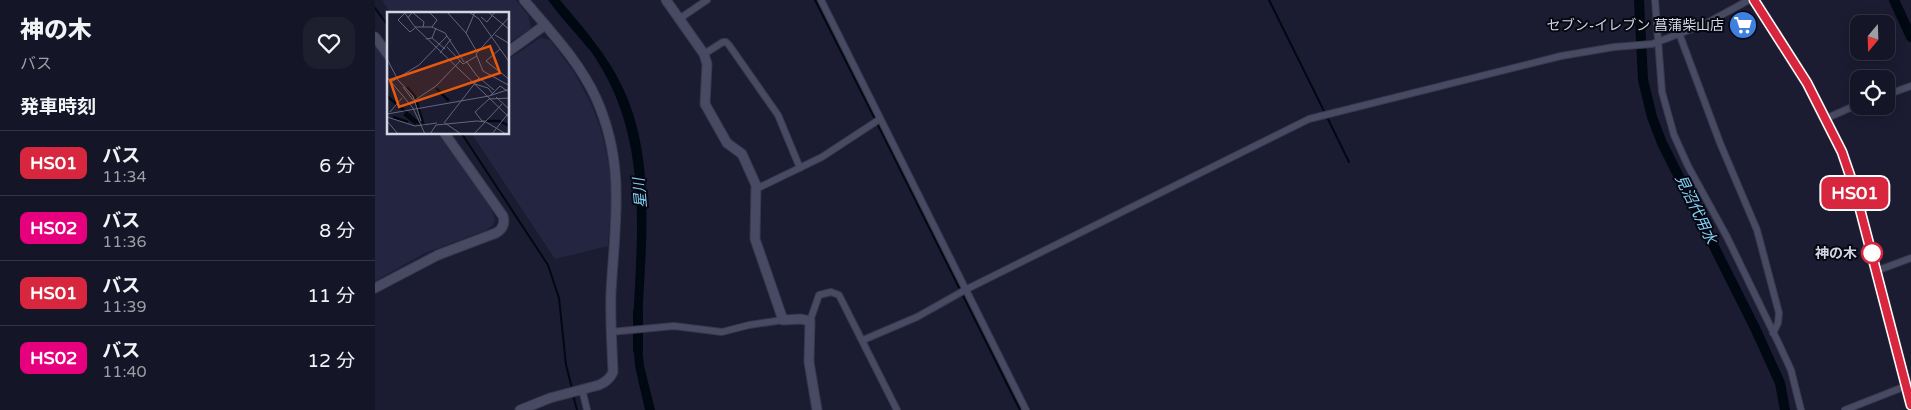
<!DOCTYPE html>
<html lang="ja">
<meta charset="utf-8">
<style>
:root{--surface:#141526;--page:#1d1e2e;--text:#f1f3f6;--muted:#9d9fa7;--line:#333443}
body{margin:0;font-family:"Varela Round","Noto Sans JP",sans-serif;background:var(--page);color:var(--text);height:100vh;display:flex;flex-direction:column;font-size:19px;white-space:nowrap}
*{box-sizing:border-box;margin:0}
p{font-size:16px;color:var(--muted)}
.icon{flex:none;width:28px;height:28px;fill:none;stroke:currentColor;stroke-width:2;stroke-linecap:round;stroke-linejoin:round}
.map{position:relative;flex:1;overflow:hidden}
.panel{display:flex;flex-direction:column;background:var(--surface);width:375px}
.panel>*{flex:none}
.badge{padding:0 10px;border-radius:8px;font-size:18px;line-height:32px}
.needle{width:32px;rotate:199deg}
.tools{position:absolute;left:1475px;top:15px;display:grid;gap:10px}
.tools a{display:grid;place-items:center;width:45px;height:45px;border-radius:10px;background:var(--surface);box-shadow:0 2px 12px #0003,0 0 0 1px var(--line);font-size:25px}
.map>.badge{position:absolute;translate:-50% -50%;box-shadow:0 0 0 2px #fff}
h2{padding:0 20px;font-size:19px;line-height:45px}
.round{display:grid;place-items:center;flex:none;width:52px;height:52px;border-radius:15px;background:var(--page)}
.overview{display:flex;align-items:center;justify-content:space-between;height:85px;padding:0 20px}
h1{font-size:24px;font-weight:800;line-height:38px}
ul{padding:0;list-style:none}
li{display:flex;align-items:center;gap:15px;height:65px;padding:0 20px;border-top:1px solid var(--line)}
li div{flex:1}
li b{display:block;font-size:19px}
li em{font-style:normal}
li .badge{min-width:55px;font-weight:700;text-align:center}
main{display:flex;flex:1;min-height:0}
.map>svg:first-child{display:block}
</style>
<main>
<section class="panel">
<div class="overview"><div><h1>神の木</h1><p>バス</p></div><a class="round"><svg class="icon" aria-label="heart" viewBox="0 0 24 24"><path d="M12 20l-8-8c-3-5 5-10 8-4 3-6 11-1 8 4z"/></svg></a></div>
<h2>発車時刻</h2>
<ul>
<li><span class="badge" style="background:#d7263d;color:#fff">HS01</span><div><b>バス</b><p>11:34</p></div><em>6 分</em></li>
<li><span class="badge" style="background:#e6007e;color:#fff">HS02</span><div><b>バス</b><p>11:36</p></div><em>8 分</em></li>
<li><span class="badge" style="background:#d7263d;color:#fff">HS01</span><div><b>バス</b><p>11:39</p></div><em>11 分</em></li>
<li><span class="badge" style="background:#e6007e;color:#fff">HS02</span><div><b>バス</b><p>11:40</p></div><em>12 分</em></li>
</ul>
</section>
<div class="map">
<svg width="1536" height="410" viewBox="0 0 1536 410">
<rect width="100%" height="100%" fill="#1b1c32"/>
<g fill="#242541">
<path d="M7,0H141L153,15L156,28L134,43V14H16Z"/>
<path d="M165,38L175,40L199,72L216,104L225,127L232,155L236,181V207L233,246L180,259L97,134H134V59Z"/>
<path d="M0,45L14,64V134H63L116,209L120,219L118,225L109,231L50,253L0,281Z"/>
</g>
<g fill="#000811">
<path d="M173,0H185C210,30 237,60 252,97C281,168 270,250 267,324L258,325C262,233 274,141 221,59C216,50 208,43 202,35C192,24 182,12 173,0Z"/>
<path d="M266,338L269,366L280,410H270L260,366L258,339Z"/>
</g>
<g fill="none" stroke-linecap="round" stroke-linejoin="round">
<g stroke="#000811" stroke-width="2">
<path d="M440,0L500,119"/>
<path d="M894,0L950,113"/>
<path d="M0,8L14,27"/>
<path d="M952,117L974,162"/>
<path d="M502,123L645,410"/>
<path d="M87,134L173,265L184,298L191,365L197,388"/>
<path d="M198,395L202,410"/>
</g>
<g stroke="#000811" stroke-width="10">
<path d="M1264,0L1268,80L1277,117L1287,143L1380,328L1405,383L1410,410"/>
<path d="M1519,0L1536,37"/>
<path d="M263,312V350"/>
</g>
<defs>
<g id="minor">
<path d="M446,0L651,410"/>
<path d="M1280,0L1287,92L1299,135L1313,166L1352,237L1404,344L1416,370L1426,410"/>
<path d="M304,19L332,0"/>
<path d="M1304,33L1345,143L1382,230L1404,313L1403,323L1398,333"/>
<path d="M329,54L348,42H351L354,45L403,115L425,168"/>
<path d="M1511,95L1536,86"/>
<path d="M1452,118L1484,104"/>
<path d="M381,189L447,157L505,119"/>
<path d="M1501,271L1536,258"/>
<path d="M435,321L444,295L456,292L464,295L522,410"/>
<path d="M235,332L299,326L347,332L374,325L408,320"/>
<path d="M488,340L542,317L590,290L934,119L1186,56L1239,47L1277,44L1330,24L1374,0"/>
<path d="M207,389L212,410"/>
<path d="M1470,410L1531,386"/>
</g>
<g id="tertiary">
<path d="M291,0L329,54L332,64L330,104L352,143L367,154L381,185L380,239L408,320L426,319L435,321L434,362L442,410"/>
<path d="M0,37L14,56"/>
<path d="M134,51L170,25"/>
<path d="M0,288L63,255L121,233C128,229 130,223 128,216L70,134"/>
<path d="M145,410L175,398L224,385C231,382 235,379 238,372C237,345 235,319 236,292C240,222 251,165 221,98C204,61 175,31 149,0"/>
</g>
<path id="primary" d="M1379,0L1432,83L1467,152L1480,190L1536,405"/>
</defs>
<use href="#minor" stroke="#37384a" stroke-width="8"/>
<use href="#tertiary" stroke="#37384a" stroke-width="11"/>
<use href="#primary" stroke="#37384a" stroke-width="12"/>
<use href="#minor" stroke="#484a63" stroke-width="6"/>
<use href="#tertiary" stroke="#484a63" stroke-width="9"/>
<use href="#primary" stroke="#8a7049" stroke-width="10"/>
</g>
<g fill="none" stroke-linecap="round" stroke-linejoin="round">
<defs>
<path id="line" d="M1379,0L1432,83L1467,152L1480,190L1536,405"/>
</defs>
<use href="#line" stroke="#fff" stroke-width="11"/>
<use href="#line" stroke="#d7263d" stroke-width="8"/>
</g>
<defs>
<symbol id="supermarket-disc" viewBox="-11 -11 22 22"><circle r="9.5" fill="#3f7fe0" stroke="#070811"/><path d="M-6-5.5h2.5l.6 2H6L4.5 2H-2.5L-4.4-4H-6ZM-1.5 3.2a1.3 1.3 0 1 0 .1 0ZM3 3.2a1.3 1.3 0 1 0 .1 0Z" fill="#fff"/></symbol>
</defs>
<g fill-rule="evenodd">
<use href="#supermarket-disc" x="1352" y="9" width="32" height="32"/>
</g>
<circle fill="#fff" stroke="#d7263d" stroke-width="2.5" cx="1497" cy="253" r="10"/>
<g text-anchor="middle" stroke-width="4" stroke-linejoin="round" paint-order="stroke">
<g font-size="14" fill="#d3d5e4" stroke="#070811" text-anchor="end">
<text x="1349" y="30">セブン-イレブン 菖蒲柴山店</text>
</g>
<g font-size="14" font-weight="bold" fill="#d3d5e4" stroke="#070811" text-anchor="end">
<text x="1482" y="258">神の木</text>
</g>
<g font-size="15" font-style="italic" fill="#85d2fa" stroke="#070811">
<text transform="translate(265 193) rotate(-95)" y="5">星川</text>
<text transform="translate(1321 209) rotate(64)" y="5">見沼代用水</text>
</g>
</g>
<g transform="translate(12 12)">
<rect width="122" height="122" fill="#1b1c32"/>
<path fill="none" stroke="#000811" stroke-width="2.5" d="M20,75L28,84L37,114M49,76L62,89M0,84L33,112M17,102L29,112M6,105L21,110M97,109H112L123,114"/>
<path fill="none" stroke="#656679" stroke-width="1" d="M17,0L28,15H45L58,21L77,50M42,0L50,8L45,15M60,0L79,21L90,40M82,0L92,7L123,51M101,0L123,18M18,1L11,8L23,20L28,16M123,4L89,42L96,59L123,74M94,5L100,10L108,0M21,6L25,0L37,10L36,15M28,15L123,106M79,21L88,0M108,23L123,32M45,26L58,37M39,27L45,26L49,16M60,35L76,52L90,44M113,37L99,49L123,68M53,41L64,27M0,47L11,68L26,84L34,109M79,49L90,64L107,78M0,65L26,96L38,122M4,70L32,53L60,24M88,72L101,76L106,82M16,75L26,88M104,83L113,74L122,80M109,85L123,98M22,92L49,74L73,49M115,92L99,109H95L88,100L102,87L123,86M3,100L15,86M0,102L102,84L123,77M0,105L28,114L50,111M0,109L11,122M57,111L92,66M58,111L74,122M43,122L49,113L90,109L99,110L119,122M87,122L98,110M105,122L123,99"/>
<path fill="#e8590c" fill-opacity="0.15" stroke="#e8590c" stroke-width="2.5" d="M103,34L113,61L12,95L3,68Z"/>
<rect width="122" height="122" fill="none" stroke="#d3d5e4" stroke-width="2.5"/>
</g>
</svg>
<div class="tools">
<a><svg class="needle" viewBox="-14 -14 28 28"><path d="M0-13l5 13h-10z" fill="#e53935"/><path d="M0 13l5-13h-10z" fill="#9d9fa7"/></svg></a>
<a><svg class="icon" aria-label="locate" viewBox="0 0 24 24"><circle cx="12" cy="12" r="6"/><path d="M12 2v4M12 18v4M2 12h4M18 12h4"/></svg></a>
</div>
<b class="badge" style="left:1480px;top:193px;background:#d7263d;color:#fff">HS01</b>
</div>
</main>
